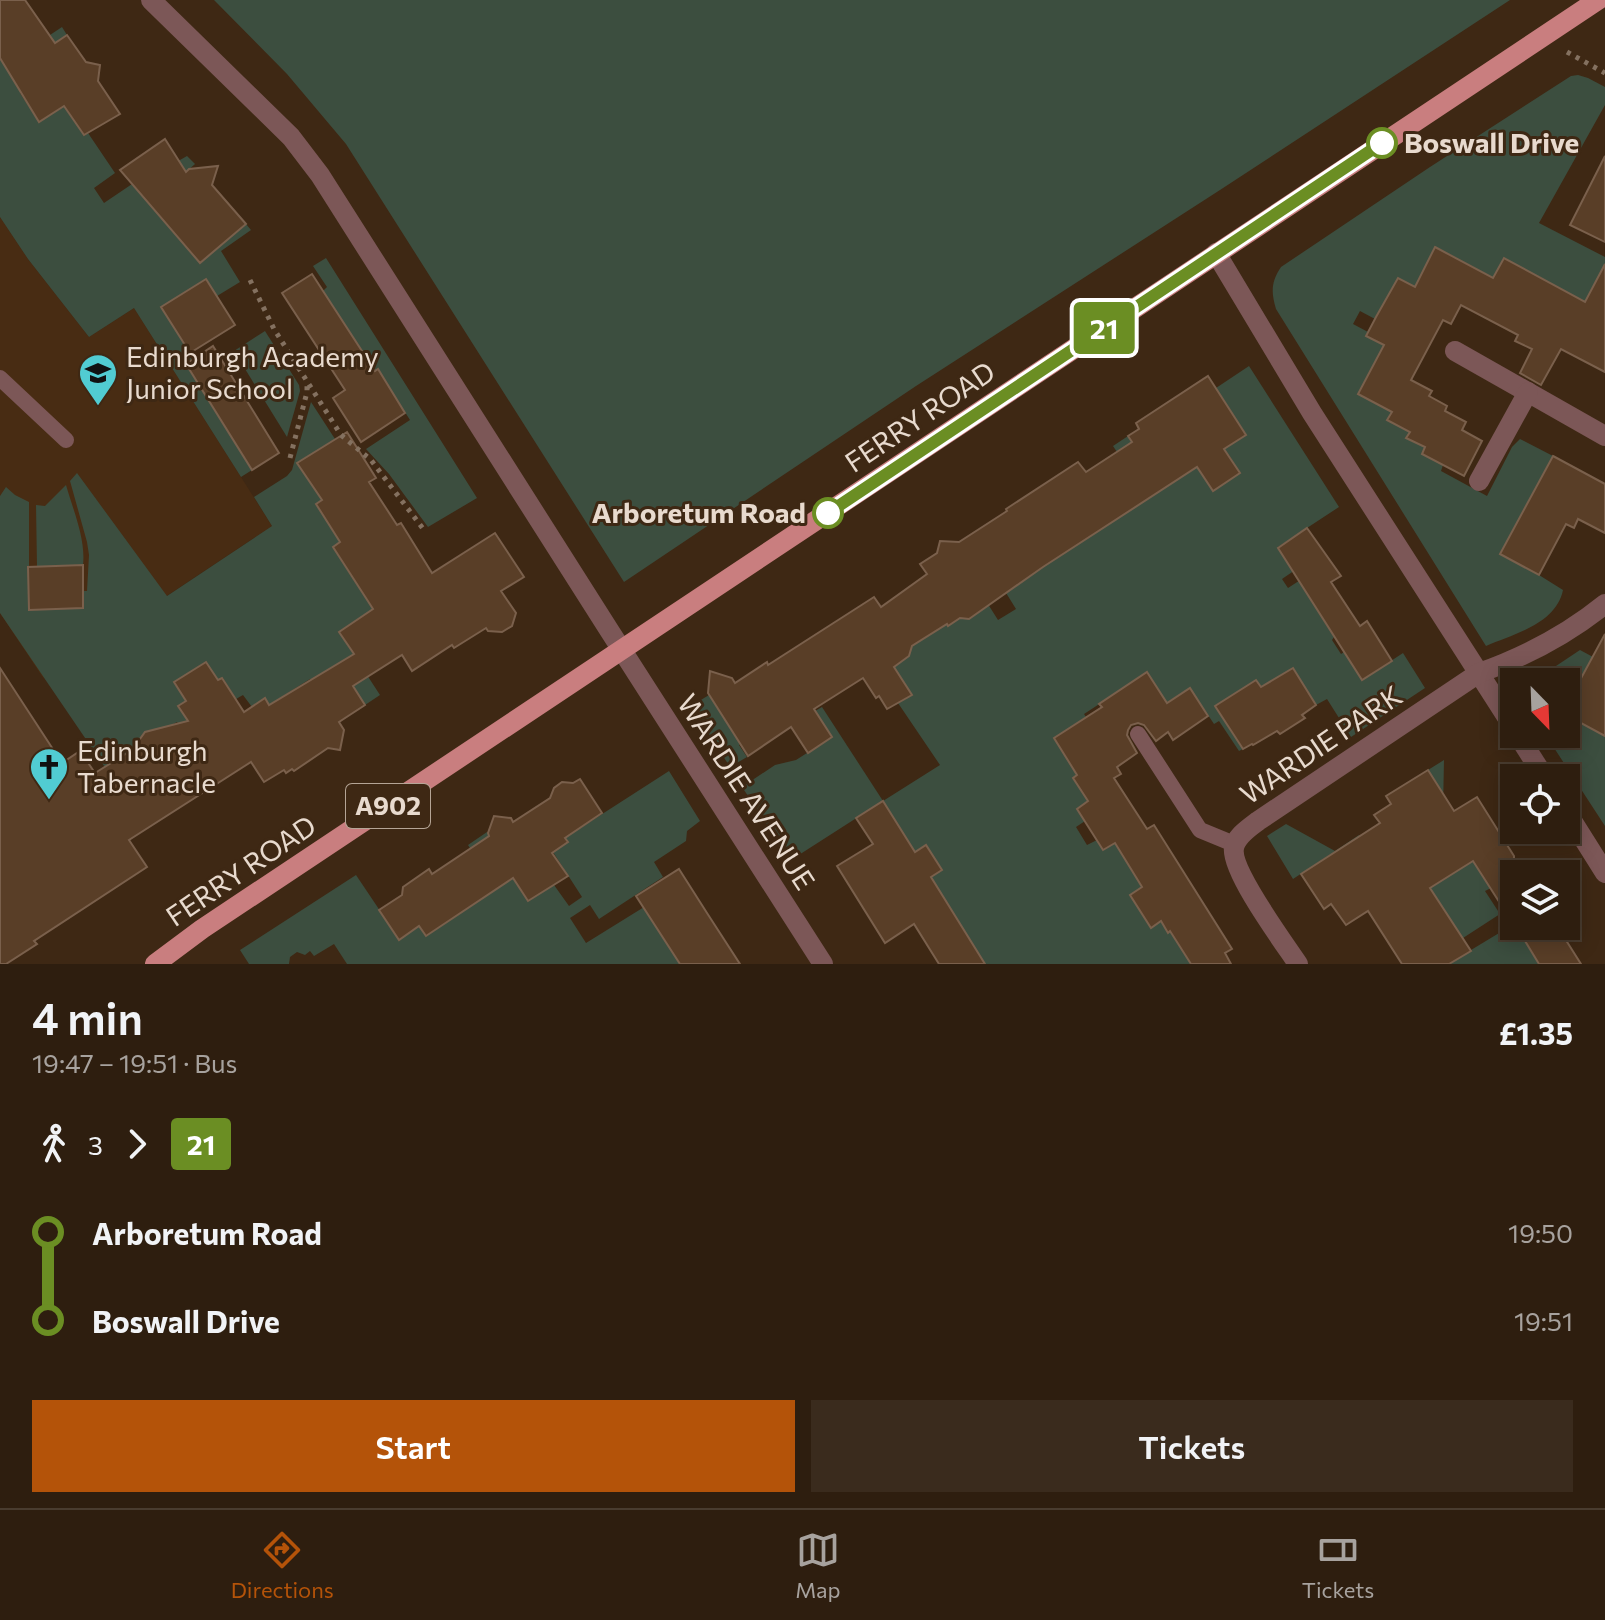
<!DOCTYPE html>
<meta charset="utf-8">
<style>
:root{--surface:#2e1e0f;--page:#3a2b1d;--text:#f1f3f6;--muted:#a7a29e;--line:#493c2f;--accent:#b45309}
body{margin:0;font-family:Commissioner,sans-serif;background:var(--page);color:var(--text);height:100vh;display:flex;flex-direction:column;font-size:30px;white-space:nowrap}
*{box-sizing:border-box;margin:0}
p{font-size:26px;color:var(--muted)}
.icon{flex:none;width:44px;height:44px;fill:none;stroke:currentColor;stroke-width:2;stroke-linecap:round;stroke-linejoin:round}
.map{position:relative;height:964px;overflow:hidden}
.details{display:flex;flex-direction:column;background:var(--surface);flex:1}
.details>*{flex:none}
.badge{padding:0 16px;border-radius:6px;font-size:28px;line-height:52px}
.needle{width:52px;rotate:157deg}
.tools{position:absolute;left:1500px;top:668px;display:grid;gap:16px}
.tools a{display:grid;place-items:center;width:80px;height:80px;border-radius:0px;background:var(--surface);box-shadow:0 4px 20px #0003,0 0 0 2px var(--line);font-size:40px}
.map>.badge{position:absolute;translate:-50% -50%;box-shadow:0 0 0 4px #fff}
.legs{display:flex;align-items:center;gap:12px;height:88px;padding:0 32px;font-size:26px}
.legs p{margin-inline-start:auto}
.summary{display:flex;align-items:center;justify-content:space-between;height:136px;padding:0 32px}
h1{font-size:44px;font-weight:600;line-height:60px}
.action{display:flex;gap:16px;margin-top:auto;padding:16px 32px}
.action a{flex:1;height:92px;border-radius:0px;background:var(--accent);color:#fff;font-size:32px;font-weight:600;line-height:92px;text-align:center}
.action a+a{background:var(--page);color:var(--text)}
ul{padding:0 32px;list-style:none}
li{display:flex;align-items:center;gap:28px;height:88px;font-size:30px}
li i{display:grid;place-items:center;width:12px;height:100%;margin:0 10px;background:currentColor}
li i::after{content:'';width:20px;height:20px;margin:-10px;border:6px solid;border-radius:50%;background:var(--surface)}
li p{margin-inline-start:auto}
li:first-child i{background:linear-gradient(#0000 50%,currentColor 0)}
li:last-child i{background:linear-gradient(currentColor 50%,#0000 0)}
.menu{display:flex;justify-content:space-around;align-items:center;height:112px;border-top:2px solid var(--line);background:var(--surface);font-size:22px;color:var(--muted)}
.menu a{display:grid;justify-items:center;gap:4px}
.menu .on{color:var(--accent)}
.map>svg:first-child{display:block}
</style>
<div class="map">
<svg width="1605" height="964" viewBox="0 0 1605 964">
<rect width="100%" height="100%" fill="#3e2814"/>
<path fill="#482c13" d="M0,217L28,259L89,337L134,308L272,526L43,678L0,613Z"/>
<g fill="#3c4e3f">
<path d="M214,0H1510L1220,190L916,386L624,582L346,144L287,74Z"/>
<path d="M62,27L67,35L14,71L25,88L20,93L39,122L76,98L110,101L76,124L84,135L88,133L115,173L94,188L104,203L169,159L173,164L187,156L195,164L150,203L226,241L246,224L251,230L221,251L240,282L217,296L206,279L161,307L193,358L186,364L252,470L241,477L134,308L89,337L28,259L0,217V58L1,59L45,29L50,35Z"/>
<path d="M1578,75L1588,78L1605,87V105L1539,223L1605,257V295L1579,315L1535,293L1542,278L1504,259L1494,278L1436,247L1415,287L1398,278L1375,319L1360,311L1353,324L1368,332L1384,345L1358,394L1392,412L1410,432L1407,438L1425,447L1422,454L1443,465L1441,471L1487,496L1512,447L1520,439L1553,456L1500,554L1539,575L1563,590C1556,624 1514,634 1486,646L1276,309C1271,292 1271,282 1281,267L1430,167L1571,76Z"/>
<path d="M326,258L477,498L428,527L389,474L366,449L410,420L378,370L375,371L323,291L327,287L313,266Z"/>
<path d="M265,331L299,385L300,391L287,437L234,351Z"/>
<path d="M1249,366L1339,507L1278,547L1290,565L1319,545L1323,551L1282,579L1288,588L1308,575L1317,610L1334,637L1332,640L1341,654L1344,652L1362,680L1403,653L1425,688L1351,737L1327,699L1316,705L1293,668L1264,691L1256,680L1242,689L1237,721L1228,727L1243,749L1239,751L1219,721L1214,724L1190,688L1164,704L1158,689L1147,673L1084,714L1086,717L1054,738L1077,775L1073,778L1088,801L1077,809L1085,821L1076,827L1087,845L1097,840L1104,850L1115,843L1142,887L1130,895L1151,927L1161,921L1168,932L1170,931L1175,938L1211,916L1220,929L1184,951L1191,964H985L930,878L941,870L926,845L914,852L883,801L791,860L742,787L775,765L796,760L832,737L815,711L822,707L883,801L940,765L898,703L911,695L891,669L909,656L910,651L909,648L928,636L920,606L908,587L919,580L948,626L986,601L998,620L1016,609L1003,588L995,553L980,528L994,519L1010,543L1117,452L1113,446L1128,436L1160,484L1175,481L1200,465L1201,473L1213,491L1240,473L1229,455L1221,451L1246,434L1216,388Z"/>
<path d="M311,402L335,439L298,464L322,500L340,542L333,547L351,576L380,610L339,632L380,695L365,705L343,672L312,680L310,679L269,705L265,699L252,707L243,695L236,699L223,678L218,680L205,662L174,683L186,701L179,706L226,778L210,789L194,764L200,759L177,722L163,730C149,727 139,734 136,748L118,759L158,822L147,829L0,613V496L6,487L15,495L29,502V610L83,608V591H87L89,555L87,542L70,481L77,473L167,596L272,526L254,497L287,476L292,470Z"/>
<path d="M66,485C73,510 86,539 83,565L37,567L36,505L45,506Z"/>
<path d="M1580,650L1593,657L1566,706V682H1539L1550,670Z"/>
<path d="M709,695L740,744L739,745L747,757L730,767L691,706Z"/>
<path d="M1566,715L1582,724L1605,729L1602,735L1605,736V826L1545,734H1566Z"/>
<path d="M1444,760L1443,810L1493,887L1485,891L1500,914L1463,938L1471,950L1514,924L1539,964H1433L1430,888L1433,886L1360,899L1331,854L1293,879L1267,836L1286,824L1335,851L1359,835L1377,863L1440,790L1428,770Z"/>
<path d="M669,771L700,821L687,831L686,841L654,862L663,877L599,919L590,905L570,918L586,943L657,899L650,917L680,964H347L334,944L314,956L310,951L305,955L297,952L290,957L289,964H249L240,950L356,875L399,939L419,926L426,936L496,889L468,845L487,832L504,858L502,860L528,901L554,885L569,906L582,897L553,852L568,842L563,835L582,827Z"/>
</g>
<g fill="#593e27" stroke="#7a604c" stroke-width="2">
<path d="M0,0H25L55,43L67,35L86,62L100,65L98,81L120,114L84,135L64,106L39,122L0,58Z"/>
<path d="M165,139L186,172L189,169L218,166L212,185L246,224L200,263L120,170Z"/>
<path d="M1605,156V242L1570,225Z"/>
<path d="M1435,247L1493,278L1504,258L1585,302L1605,264V372L1561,349L1541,385L1520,373L1532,349L1515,341L1518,335L1461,305L1451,324L1443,320L1411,380L1432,391L1429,396L1447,406L1445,411L1466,422L1462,430L1482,441L1464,476L1422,454L1425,447L1406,438L1410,432L1387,420L1392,412L1358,394L1384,345L1366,336L1376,317L1398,278L1415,287Z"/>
<path d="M312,274L375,371L378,369L405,413L361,442L333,398L345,390L282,293Z"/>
<path d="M206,279L235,325L190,353L161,307Z"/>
<path d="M213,346L279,453L252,470L186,364Z"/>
<path d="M1208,376L1246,435L1224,449L1240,473L1213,491L1197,467L1043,567L969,619L960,618L948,626L947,624L912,646L909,656L894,667L912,695L887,709L879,696L876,698L863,678L814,709L832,737L808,753L791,727L748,756L708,693L710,671L732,678L735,683L767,662L768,665L874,597L881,607L927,574L920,564L937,553L940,541L959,542L1007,511L1006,509L1078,462L1086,472L1132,442L1128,436L1139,429L1136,423Z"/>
<path d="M347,432L376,478L369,482L397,525L401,523L432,573L495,533L524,577L501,591L516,613L512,626L502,632L488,631L486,628L454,648L452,645L412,671L402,655L353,686L365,705L339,722L344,730L340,750L328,748L294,771L292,769L286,773L284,770L264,782L251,762L129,840L147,867L34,941L37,944L6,964H0V668L62,763L80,751L95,773L132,750L145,732L188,721L178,706L186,701L174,682L206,662L218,680L222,678L244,712L265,698L269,705L354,654L339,632L373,609L333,547L340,542L316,504L322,500L297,463Z"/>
<path d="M1553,456L1605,484V533L1578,519L1574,528L1566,524L1539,575L1500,554Z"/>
<path d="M1307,528L1341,576L1331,582L1360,626L1367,621L1392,661L1362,680L1278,548Z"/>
<path d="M83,565V608L29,610L28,567Z"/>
<path d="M1605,634V736L1566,715V706Z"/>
<path d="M1293,668L1316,705L1302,715L1305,718L1280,734L1277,731L1253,745L1252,744L1243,749L1215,706L1256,680L1261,687Z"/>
<path d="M1147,672L1167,703L1190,688L1208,716L1173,740L1168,732L1156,741L1144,725L1138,723L1131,725L1128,730L1127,735L1137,753L1117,767L1121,774L1114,778L1147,829L1154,825L1232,949L1225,953L1231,964H1191L1170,931L1168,933L1161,921L1151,928L1130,895L1142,887L1115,843L1103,850L1077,809L1088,801L1073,778L1077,775L1054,738L1102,707L1099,704Z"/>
<path d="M1428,770L1454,811L1477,797L1514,856V925L1473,861L1430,888L1471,951L1449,964H1402L1368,911L1346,925L1331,904L1324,909L1301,874L1380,823L1374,815L1391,804L1386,796Z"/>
<path d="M580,779L602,813L565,838L568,842L552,853L568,876L528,901L513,878L426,936L419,926L399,940L379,910L402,895L403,887L429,869L432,874L489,836L488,833L494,816L511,818L513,822L550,798L554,788L562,782L573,783Z"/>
<path d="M883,801L915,852L926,845L942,870L931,877L985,964H939L914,924L885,943L837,866L873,844L856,818Z"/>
<path d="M679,869L707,913L740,964H680L636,896Z"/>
<path d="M1516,926H1557L1581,964H1539Z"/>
</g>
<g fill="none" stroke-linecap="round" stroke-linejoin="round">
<g stroke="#847160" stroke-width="5" stroke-dasharray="4 6" stroke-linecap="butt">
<path d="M1567,52L1605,73"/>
<path d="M250,280L274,329L341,435L371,460L424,530"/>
<path d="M290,458L307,392V384"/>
</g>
<g stroke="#7c5757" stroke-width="16">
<path d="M0,378L66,440"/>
<path d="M1138,734L1200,830L1234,844"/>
</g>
<g stroke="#7c5757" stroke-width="20">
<path d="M151,0L291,137L320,175L609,630L823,964"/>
<path d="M1216,253L1312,413L1514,728"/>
<path d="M1455,351L1605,436"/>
<path d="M1479,481L1528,392"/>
<path d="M1517,734L1545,778"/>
<path d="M1566,811L1605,873"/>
<path d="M1298,964C1284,943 1230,870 1234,848C1236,836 1249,828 1258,821L1479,673C1524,657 1568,634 1605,604"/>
</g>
<path stroke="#c97e7f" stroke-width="20" d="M155,964L202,929L1598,0"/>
</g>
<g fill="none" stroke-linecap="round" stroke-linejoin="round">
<defs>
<path id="line-1" d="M828,513L1382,143"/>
</defs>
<use href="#line-1" stroke="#fff" stroke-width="18"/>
<use href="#line-1" stroke="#6b8e23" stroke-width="12"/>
</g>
<defs>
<symbol id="school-pin" viewBox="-11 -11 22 30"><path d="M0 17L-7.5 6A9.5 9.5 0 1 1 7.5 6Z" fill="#51ccd2" stroke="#3e2814"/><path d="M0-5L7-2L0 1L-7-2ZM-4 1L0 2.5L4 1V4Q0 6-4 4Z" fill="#111"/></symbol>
<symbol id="church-pin" viewBox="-11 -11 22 30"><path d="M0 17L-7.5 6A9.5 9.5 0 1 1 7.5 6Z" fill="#51ccd2" stroke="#3e2814"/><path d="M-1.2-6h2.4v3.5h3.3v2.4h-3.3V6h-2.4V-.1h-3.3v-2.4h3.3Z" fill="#111"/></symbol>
</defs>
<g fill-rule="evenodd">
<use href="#school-pin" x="76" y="351" width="44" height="60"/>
<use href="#church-pin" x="27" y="745" width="44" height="60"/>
</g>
<g fill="#fff" stroke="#6b8e23" stroke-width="4">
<circle cx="1382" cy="143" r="14"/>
<circle cx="828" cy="513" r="14"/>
</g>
<g text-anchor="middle" stroke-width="6" stroke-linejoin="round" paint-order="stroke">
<rect fill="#3e2814" stroke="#b5a596" stroke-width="2" x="346" y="784" width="84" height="44" rx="6"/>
<g font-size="26" font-weight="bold" fill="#e8dace">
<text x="388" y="815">A902</text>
</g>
<g font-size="28" font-weight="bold" fill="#e8dace" stroke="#3e2814" text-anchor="start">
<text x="1404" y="153">Boswall Drive</text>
<text x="806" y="523" text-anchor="end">Arboretum Road</text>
</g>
<g font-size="28" fill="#e8dace" stroke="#3e2814" text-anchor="start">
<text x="126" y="367">Edinburgh Academy<tspan x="126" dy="32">Junior School</tspan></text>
<text x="77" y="761">Edinburgh<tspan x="77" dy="32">Tabernacle</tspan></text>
</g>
<g font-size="28" fill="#e8dace" stroke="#3e2814">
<text transform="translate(920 417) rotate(-34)" y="10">FERRY ROAD</text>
<text transform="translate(1321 745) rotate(-34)" y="10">WARDIE PARK</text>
<text transform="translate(746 792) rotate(57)" y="10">WARDIE AVENUE</text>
<text transform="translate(241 871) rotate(-34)" y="10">FERRY ROAD</text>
</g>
</g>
</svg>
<div class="tools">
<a><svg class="needle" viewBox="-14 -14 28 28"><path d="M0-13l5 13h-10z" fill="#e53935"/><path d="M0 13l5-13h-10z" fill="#a7a29e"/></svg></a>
<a><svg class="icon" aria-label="locate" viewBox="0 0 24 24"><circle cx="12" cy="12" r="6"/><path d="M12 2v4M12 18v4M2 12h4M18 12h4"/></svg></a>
<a><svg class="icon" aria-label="layers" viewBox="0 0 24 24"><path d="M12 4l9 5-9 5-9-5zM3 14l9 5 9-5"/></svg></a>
</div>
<b class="badge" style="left:1104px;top:328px;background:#6b8e23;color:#fff">21</b>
</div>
<section class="details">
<div class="summary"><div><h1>4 min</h1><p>19:47 – 19:51 · Bus</p></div><b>£1.35</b></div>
<div class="legs"><svg class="icon" aria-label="walk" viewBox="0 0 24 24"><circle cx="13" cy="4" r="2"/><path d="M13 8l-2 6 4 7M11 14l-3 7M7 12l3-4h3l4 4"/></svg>3<svg class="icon" aria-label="forward" viewBox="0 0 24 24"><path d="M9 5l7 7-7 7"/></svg><b class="badge" style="background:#6b8e23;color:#fff">21</b></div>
<ul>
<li><i style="color:#6b8e23"></i><b>Arboretum Road</b><p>19:50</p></li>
<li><i style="color:#6b8e23"></i><b>Boswall Drive</b><p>19:51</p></li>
</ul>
<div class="action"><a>Start</a><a>Tickets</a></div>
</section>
<nav class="menu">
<a class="on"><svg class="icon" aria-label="directions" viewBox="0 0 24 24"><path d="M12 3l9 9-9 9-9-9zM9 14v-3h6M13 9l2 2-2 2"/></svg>Directions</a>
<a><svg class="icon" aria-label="map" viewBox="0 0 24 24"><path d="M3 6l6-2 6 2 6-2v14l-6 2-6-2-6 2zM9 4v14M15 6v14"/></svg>Map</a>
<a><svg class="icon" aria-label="tickets" viewBox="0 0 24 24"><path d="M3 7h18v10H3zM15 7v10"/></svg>Tickets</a>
</nav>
